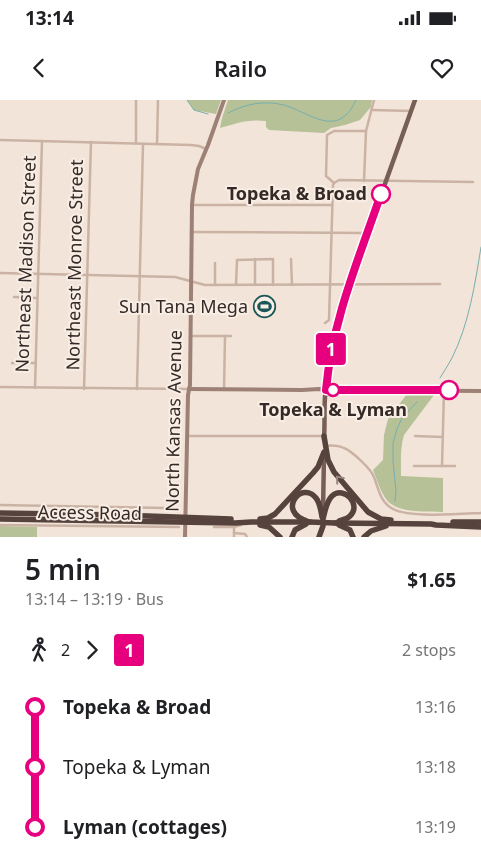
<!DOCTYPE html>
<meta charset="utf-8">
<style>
:root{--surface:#fff;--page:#f2f2f2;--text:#202124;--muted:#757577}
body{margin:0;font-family:"Noto Sans",sans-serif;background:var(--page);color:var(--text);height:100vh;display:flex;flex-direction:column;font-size:19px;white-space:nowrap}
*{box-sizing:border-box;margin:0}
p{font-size:16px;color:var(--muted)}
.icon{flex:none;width:28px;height:28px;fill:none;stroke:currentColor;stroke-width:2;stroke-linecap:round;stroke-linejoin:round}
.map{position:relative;height:437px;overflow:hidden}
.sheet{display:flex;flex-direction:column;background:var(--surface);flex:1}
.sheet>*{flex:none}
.badge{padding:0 10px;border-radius:4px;font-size:18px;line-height:32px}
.map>.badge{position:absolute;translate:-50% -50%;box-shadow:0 0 0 2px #fff}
.legs{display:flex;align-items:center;gap:8px;height:55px;padding:0 25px;font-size:16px}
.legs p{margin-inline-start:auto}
.summary{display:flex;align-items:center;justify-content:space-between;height:85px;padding:0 25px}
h1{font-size:28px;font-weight:600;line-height:38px}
ul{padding:0 25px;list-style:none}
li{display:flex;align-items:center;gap:18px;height:60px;font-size:19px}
li i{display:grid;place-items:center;width:8px;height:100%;margin:0 6px;background:currentColor}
li i::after{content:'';width:12px;height:12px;margin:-6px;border:4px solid;border-radius:50%;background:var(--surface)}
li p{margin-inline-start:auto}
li:first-child i{background:linear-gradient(#0000 50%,currentColor 0)}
li:last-child i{background:linear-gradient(currentColor 50%,#0000 0)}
.status{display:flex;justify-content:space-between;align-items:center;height:35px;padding:0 25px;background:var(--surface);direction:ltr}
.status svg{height:14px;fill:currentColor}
header{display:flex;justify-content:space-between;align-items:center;height:65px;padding:0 25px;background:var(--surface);font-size:22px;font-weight:600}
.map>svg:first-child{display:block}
</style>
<div class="status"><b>13:14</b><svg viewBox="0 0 49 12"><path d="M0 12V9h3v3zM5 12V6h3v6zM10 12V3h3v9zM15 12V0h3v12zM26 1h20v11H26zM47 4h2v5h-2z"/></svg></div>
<header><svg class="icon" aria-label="back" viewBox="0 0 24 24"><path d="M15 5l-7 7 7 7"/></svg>Railo<svg class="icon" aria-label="heart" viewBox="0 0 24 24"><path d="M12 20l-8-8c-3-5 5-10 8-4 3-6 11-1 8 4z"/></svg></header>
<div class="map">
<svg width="481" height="437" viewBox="0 0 481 437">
<rect width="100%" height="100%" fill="#f2e4d8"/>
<g fill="#b6c198">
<path d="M187,0H221L216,14L194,10Z"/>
<path d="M228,0H372L371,7L360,20L345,25L331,28L324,33L269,30L266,27V21C247,19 238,23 220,28L222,18Z"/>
<path d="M407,294L434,295L404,335C400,348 401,362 401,376L443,378V412C426,411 397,414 386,399C380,391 377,379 373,370L383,360L384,335L388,319Z"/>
<path d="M0,426L37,427V437H0Z"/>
</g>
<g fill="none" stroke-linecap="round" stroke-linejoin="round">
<g stroke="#77afad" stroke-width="1">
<path d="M187,0L194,10L208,14"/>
<path d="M228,13C246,4 263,0 284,5C311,13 338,40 356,0"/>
<path d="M440,278C444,272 448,265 452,258C469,224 475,184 481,147"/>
<path d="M395,401L396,391L393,361V343L397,329L402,318L417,302"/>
</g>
<g stroke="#cab3a4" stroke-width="2.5">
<path d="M372,10L411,11"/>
<path d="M0,40L191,45L199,46L206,49"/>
<path d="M136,43V0"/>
<path d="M157,44L158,0"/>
<path d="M364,81L366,31L374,0"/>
<path d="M334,83L339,80L473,82"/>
<path d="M334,83L326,76L327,35L334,31H366"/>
<path d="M192,105H332"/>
<path d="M192,132L368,133"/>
<path d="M255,159V185"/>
<path d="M291,159L292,185"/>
<path d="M0,173L175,177L205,185L440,184"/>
<path d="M215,185V163"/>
<path d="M236,185L237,160L273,159V185"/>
<path d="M14,197L37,198"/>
<path d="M325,223L329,220L333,85L334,83"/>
<path d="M191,236H231"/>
<path d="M12,263H36"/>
<path d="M0,287L189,289"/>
<path d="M35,288L42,41"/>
<path d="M84,289L91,42"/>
<path d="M137,289L143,44"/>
<path d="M224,290L225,236"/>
<path d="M188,336H324"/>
<path d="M415,336L443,337"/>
<path d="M325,346C332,345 338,345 344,348C352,351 371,369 374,377C379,390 380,402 393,409C409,418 461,414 481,413"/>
<path d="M414,366H455"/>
<path d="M442,366L444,290"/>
<path d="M0,405L166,408"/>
<path d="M0,425L179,427"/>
<path d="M214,427H234L241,425"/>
<path d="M234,433L245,434L247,437"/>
<path d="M234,437V427"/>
</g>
<g stroke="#9d8176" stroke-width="4">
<path d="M189,289L302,290L319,289L333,290L481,291"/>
<path d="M185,437L188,295L190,285L192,105L193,95L198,69L208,45L224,0"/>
</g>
<g stroke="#775f57" stroke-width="4.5">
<path d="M324,339C325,325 324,311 325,297C328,260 336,225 347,190L415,0"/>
<path d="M323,412L324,355"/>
</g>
<g stroke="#56433d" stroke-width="5.5">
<path d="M324,336L328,360L334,372L368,412L381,419L391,420"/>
<path d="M0,413L120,415L231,419"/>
<path d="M0,419L235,423L251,422H310"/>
<path d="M260,419L268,418L275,414L313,373L318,367L324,352"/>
<path d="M323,419C325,412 326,402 332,396C344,385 362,405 350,416C347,419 342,420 339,421"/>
<path d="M307,421C276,411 302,380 316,398C320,403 321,411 322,417"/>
<path d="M453,422H481"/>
<path d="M335,423L431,424L436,425L481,427"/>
<path d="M260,425L269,427L280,437"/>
<path d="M339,425L350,430L353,437"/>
<path d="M292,437L295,430L306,424"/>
<path d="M319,437L323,426"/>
<path d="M364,437L371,431L386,426"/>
</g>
<path stroke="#56433d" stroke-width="5.5" d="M310,422L335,423"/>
</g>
<defs><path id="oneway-chevron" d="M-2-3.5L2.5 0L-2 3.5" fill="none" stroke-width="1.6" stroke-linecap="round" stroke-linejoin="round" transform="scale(1.25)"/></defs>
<use stroke="#978780" href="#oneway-chevron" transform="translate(339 379) rotate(-130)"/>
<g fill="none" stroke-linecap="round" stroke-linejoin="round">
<defs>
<path id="line-1" d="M381,94C359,158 332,221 326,290H449"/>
</defs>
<use href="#line-1" stroke="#fff" stroke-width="11"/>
<use href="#line-1" stroke="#e6007e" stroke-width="8"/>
</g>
<defs>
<symbol id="stadium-ring" viewBox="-11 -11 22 22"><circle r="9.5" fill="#f9eee5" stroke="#1b5756" stroke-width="1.5"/><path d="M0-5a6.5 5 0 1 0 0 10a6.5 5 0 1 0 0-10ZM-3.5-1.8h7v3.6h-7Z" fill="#1b5756"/></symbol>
</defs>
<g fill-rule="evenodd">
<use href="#stadium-ring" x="252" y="194" width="25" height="25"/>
</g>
<g fill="#fff" stroke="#e6007e" stroke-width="2.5">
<circle cx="381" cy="94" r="9"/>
<circle cx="333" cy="290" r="6"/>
<circle cx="449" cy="290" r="9"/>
</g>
<g text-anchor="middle" stroke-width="4" stroke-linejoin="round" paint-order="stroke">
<g font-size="18" font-weight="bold" fill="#352a26" stroke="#f9eee5" text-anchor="end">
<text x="367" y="100">Topeka &amp; Broad</text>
<text x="333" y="316" text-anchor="middle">Topeka &amp; Lyman</text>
</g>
<g font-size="18" fill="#352a26" stroke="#f9eee5">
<text transform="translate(26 164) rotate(-88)" y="6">Northeast Madison Street</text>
<text transform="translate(75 165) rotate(-89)" y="6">Northeast Monroe Street</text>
<text transform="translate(174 321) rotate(-89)" y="6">North Kansas Avenue</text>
<text transform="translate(90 413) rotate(1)" y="6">Access Road</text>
</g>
<g font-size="18" fill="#352a26" stroke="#f9eee5" text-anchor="end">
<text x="248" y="213">Sun Tana Mega</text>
</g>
</g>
</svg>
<b class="badge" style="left:331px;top:249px;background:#e6007e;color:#fff">1</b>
</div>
<section class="sheet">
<div class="summary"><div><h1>5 min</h1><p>13:14 – 13:19 · Bus</p></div><b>$1.65</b></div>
<div class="legs"><svg class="icon" aria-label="walk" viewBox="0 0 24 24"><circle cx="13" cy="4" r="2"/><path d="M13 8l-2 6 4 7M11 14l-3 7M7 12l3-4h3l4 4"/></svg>2<svg class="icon" aria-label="forward" viewBox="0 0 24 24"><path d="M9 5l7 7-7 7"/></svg><b class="badge" style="background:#e6007e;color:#fff">1</b><p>2 stops</p></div>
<ul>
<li><i style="color:#e6007e"></i><b>Topeka &amp; Broad</b><p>13:16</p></li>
<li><i style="color:#e6007e"></i><span>Topeka &amp; Lyman</span><p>13:18</p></li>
<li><i style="color:#e6007e"></i><b>Lyman (cottages)</b><p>13:19</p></li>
</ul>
</section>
